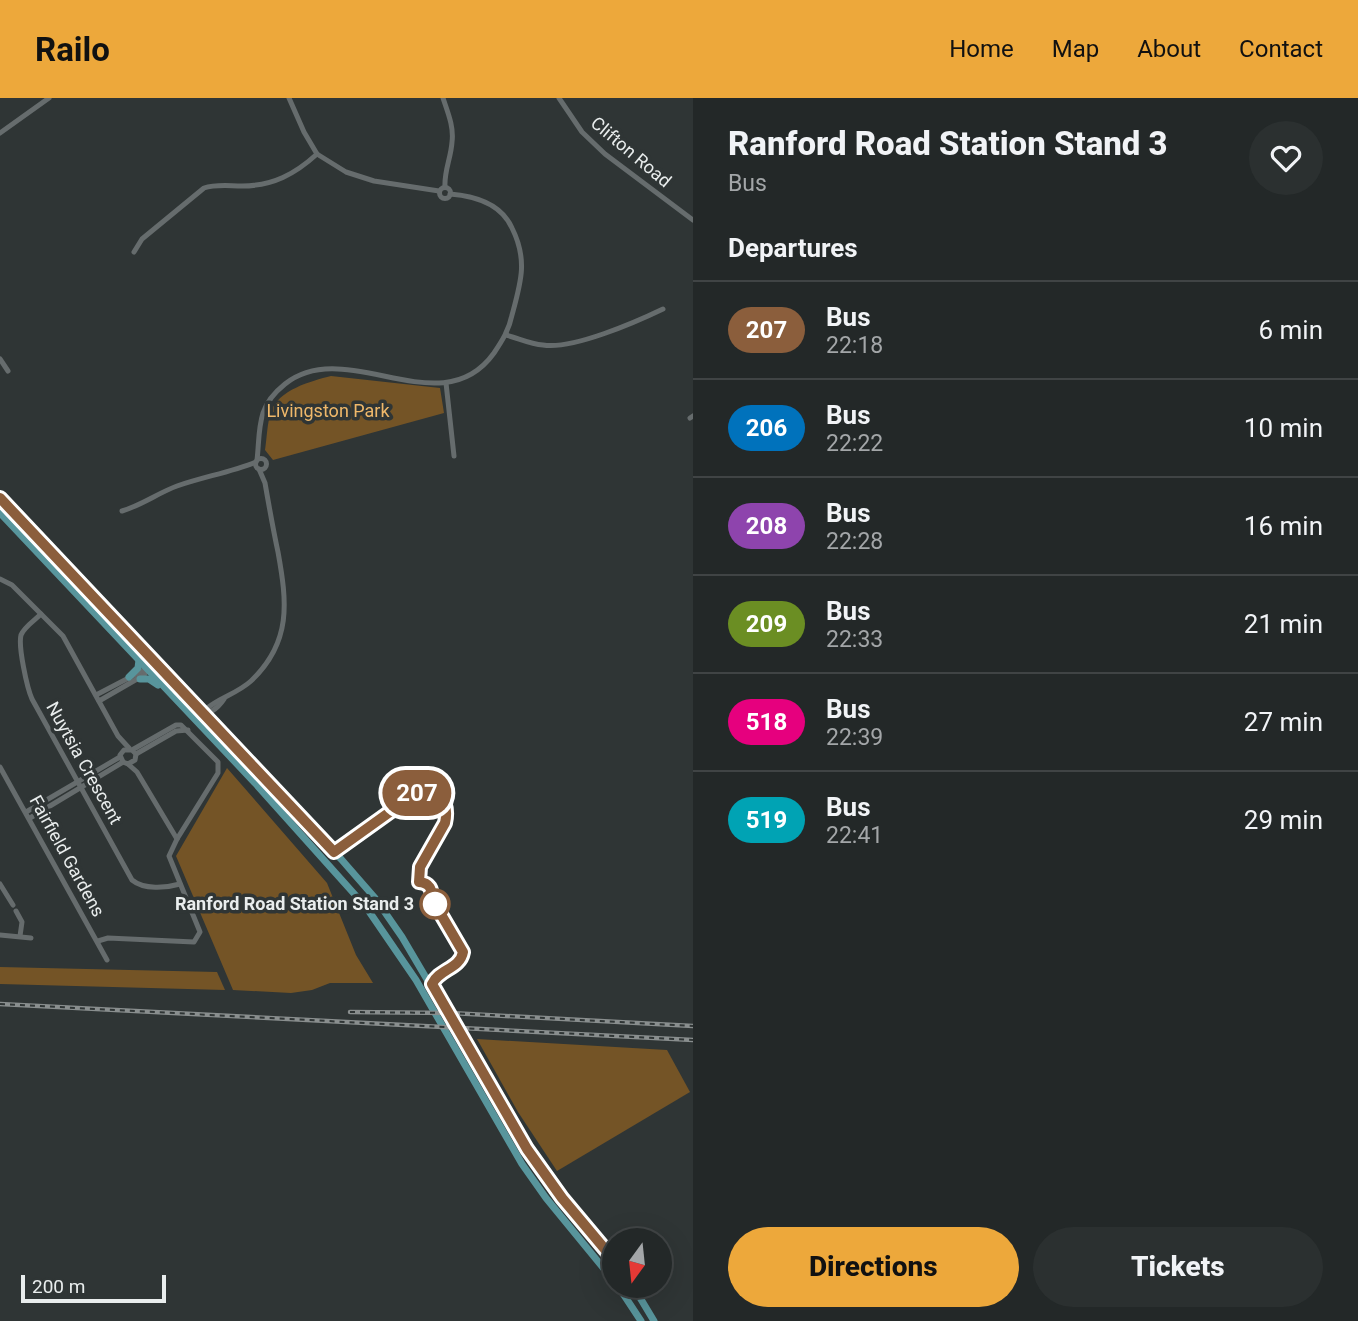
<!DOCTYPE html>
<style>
:root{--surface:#232828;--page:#2b3030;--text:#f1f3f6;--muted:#a3a6a8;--line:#404445;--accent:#eda83b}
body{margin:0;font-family:Roboto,sans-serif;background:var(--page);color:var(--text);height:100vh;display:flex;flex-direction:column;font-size:26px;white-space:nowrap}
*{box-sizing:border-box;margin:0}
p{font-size:23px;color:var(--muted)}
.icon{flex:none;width:38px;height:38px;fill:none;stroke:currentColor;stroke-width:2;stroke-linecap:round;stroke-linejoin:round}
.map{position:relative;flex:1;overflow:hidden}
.details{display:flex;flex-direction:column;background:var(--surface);width:665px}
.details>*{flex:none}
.badge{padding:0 14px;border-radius:23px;font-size:24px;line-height:46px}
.needle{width:46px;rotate:195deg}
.fabs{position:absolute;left:602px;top:1130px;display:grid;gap:14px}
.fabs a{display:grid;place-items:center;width:70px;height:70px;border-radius:50%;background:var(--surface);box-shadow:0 7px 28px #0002,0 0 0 2px var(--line);font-size:35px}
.scale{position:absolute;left:21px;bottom:18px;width:145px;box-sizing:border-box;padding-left:7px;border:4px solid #e9eded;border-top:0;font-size:19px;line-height:24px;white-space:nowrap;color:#e9eded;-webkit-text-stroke:5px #2f3535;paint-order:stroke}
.map>.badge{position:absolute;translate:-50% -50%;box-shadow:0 0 0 4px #fff}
h2{padding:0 35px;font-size:26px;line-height:63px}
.round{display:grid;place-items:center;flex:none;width:74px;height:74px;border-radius:37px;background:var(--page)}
.headline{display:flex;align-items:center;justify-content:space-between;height:119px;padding:0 35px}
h1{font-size:33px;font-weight:800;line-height:52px}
.primary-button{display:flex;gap:14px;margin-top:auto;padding:14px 35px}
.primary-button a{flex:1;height:80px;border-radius:42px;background:var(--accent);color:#111;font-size:28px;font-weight:800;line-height:80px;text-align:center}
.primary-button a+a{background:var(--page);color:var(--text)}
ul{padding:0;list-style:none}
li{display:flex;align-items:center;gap:21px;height:98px;padding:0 35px;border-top:2px solid var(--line)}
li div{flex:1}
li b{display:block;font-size:26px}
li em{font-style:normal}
li .badge{min-width:77px;font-weight:700;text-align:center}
header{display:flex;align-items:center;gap:42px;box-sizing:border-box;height:98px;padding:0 35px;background:var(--accent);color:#111}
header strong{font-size:33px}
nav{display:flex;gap:38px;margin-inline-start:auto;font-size:24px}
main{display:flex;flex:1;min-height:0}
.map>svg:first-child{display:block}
</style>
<header>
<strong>Railo</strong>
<nav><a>Home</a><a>Map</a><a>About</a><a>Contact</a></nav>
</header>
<main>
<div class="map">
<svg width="693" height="1223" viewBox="0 0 693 1223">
<rect width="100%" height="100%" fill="#2f3535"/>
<g fill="#745426">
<path d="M331,278L440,290L444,315L273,362L265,352C267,340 267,325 271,314C278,292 311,283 331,278Z"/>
<path d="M227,670L327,785L356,857L373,885H330L312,892L291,895L233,892L176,758Z"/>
<path d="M0,869L217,874L225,892L0,886Z"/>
<path d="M477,941L667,952L690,994L557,1073L518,1014Z"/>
</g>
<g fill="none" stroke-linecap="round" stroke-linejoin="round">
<g stroke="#666c6d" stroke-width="5">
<path d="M289,0L304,34L317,56L346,74L374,83L439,93"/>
<path d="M443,0C448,15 454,29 452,44C451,60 444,73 445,89"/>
<path d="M559,0L582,34L605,56L693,122"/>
<path d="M0,35L49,0"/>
<circle cx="445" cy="95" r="5.5"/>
<path d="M134,154L142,141L204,90C216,86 229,88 242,88C273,88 295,76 317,56"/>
<path d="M506,237C518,240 530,246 543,247C572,252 636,224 663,211"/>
<path d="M0,261L8,273"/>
<path d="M446,285L454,358"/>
<path d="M690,320L693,318"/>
<circle cx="261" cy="366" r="5.5"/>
<path d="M257,362C259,346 258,331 263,315C267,303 275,294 285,286C347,237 441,329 494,255C502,243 509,232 512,217C521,184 528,162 512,130C501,105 475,98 450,96"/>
<path d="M122,413C142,407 158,395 177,388C203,379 231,374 256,364"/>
<path d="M0,481L12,487L63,538L118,638L129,650"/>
<path d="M41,516C35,522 24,529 21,537C18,548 27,590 32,601L132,782C144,792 166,790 180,786"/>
<path d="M96,597L144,572L163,573"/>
<path d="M99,603L144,577L148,571L146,557"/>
<path d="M191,616C206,619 216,613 224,601"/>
<path d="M207,632L203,620L206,611C219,600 238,595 251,583C292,544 287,504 278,454C273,431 269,408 265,385L259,371"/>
<path d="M136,656L176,633L188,632"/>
<path d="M128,666L137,674L177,741"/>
<path d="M0,669L107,862"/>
<path d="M26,714L120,659"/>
<path d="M30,720L123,664"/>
<path d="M0,786L13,807"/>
<path d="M16,813L22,824L20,838"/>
<path d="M0,837L31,840"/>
<path d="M98,843L108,840L194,844L200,834L169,758L177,741L218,675V664L181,627H176L132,652H124L120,657L123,664L128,666L135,662L136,656L132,652"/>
</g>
<g stroke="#58959c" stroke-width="7">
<path d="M0,400L341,761L375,800L402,839L527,1051L562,1100L614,1162"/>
<path d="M0,415L255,685L366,809L416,882L522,1066L546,1100L614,1183"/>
<path d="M129,579L138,570L139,562"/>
<path d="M140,581H149L158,587"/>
<path d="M618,1188L641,1223"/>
<path d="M633,1188L654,1223"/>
</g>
<defs>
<g id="rail">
<path d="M0,906L693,942"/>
<path d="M350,914L451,915L693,928"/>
</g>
</defs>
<use href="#rail" stroke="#898e8e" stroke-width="4.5"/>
<use href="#rail" stroke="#2f3535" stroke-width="2" stroke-dasharray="5" stroke-linecap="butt"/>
</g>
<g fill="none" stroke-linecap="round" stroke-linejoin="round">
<defs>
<path id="line" d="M0,400L334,754L422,691L432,690C445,696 448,712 445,725L420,769L419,784C430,785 432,791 432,801L463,854C460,871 439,871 432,886L527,1051L562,1100L614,1162"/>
</defs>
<use href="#line" stroke="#fff" stroke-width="16"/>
<use href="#line" stroke="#8b5e3c" stroke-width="10"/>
</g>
<circle fill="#fff" stroke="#8b5e3c" stroke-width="3.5" cx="435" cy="806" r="14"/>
<g text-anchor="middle" stroke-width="7" stroke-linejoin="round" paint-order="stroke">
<g font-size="18" fill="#e9eded" stroke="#2f3535">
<text transform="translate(631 54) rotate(40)" y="6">Clifton Road</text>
<text transform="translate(84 665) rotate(61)" y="6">Nuytsia Crescent</text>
<text transform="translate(67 758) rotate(61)" y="6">Fairfield Gardens</text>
</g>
<g font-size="18" fill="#efb86a" stroke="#2f3535">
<text x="328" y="319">Livingston Park</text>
</g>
<g font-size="18" font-weight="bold" fill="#e9eded" stroke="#2f3535" text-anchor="end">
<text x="414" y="812">Ranford Road Station Stand 3</text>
</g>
</g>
</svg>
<div class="fabs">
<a><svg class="needle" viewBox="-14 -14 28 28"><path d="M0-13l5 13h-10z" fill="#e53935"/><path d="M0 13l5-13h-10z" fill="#a3a6a8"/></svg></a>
</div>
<div class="scale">200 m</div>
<b class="badge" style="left:417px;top:695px;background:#8b5e3c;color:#fff">207</b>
</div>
<section class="details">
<div class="headline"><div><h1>Ranford Road Station Stand 3</h1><p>Bus</p></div><a class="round"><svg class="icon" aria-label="heart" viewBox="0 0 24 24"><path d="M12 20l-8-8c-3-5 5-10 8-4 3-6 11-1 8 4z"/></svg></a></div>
<h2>Departures</h2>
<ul>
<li><span class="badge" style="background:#8b5e3c;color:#fff">207</span><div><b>Bus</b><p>22:18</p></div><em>6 min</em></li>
<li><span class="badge" style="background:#0072bc;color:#fff">206</span><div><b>Bus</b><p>22:22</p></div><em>10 min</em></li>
<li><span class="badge" style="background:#8e44ad;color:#fff">208</span><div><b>Bus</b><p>22:28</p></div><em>16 min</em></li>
<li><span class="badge" style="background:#6b8e23;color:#fff">209</span><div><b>Bus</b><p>22:33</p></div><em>21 min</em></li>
<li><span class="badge" style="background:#e6007e;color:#fff">518</span><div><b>Bus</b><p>22:39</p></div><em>27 min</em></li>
<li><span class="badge" style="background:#00a3b4;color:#fff">519</span><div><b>Bus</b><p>22:41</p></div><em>29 min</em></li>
</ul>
<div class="primary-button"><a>Directions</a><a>Tickets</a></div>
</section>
</main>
